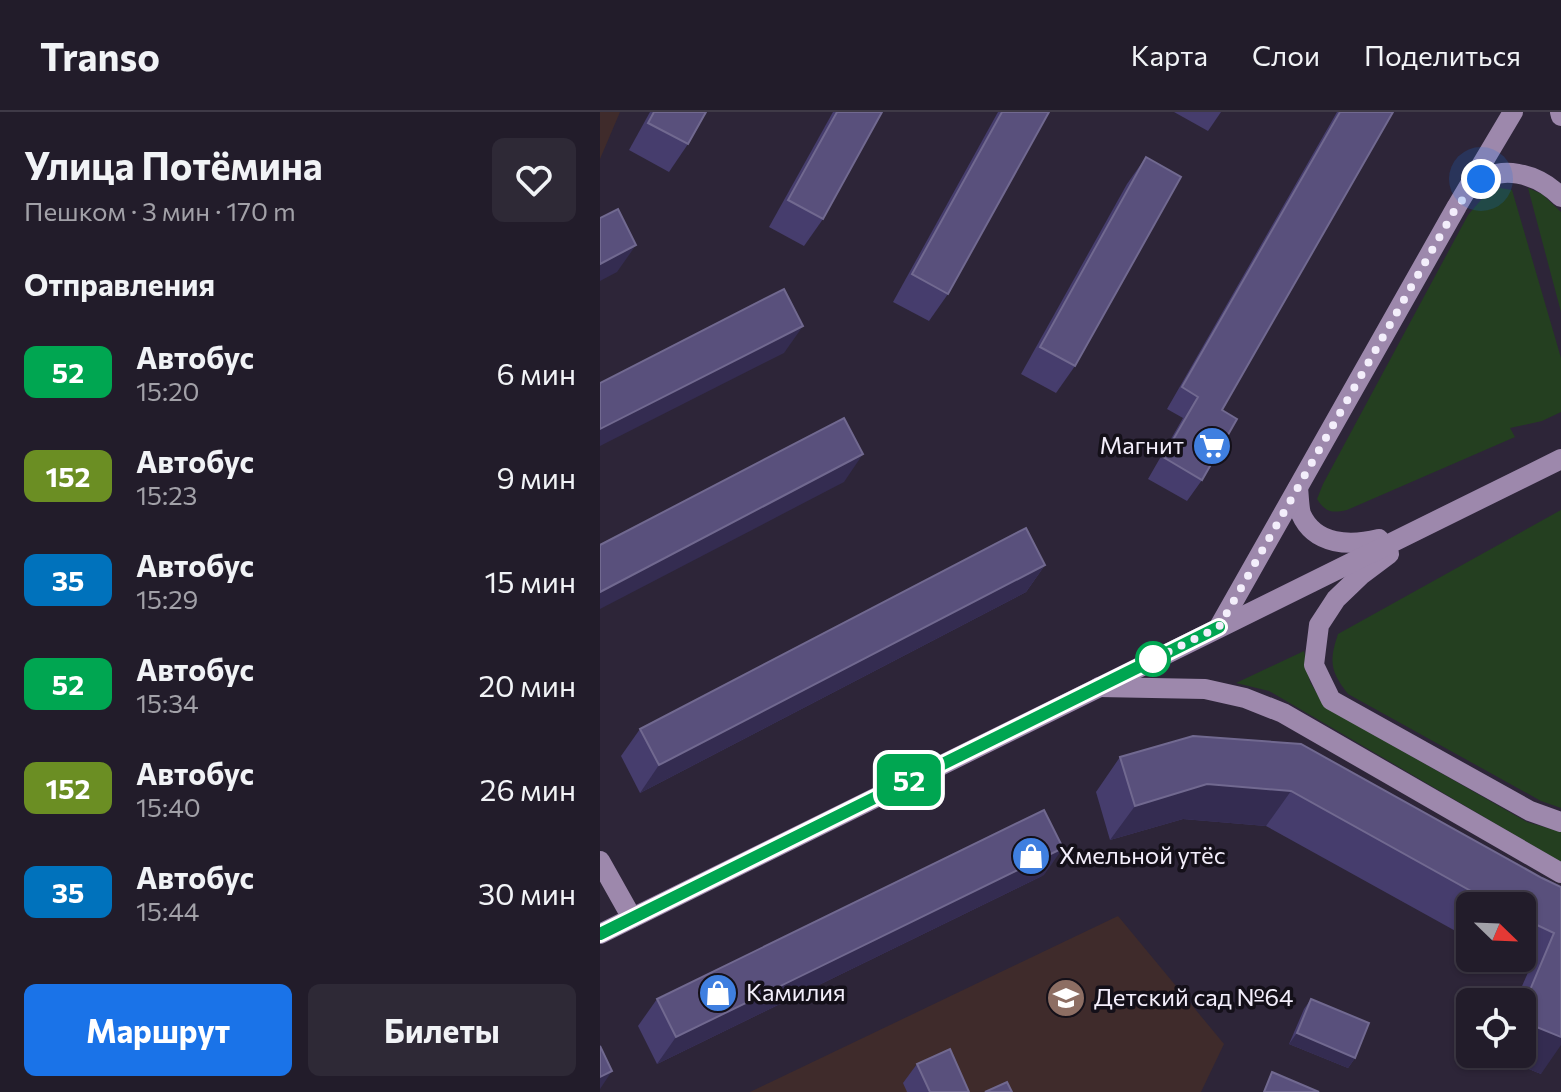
<!DOCTYPE html>
<html lang="ru">
<meta charset="utf-8">
<style>
:root{--surface:#221c2a;--page:#2e2936;--text:#f1f3f6;--muted:#a2a1a8;--line:#3f3a47;--accent:#1a73e8}
body{margin:0;font-family:Commissioner,sans-serif;background:var(--page);color:var(--text);height:100vh;display:flex;flex-direction:column;font-size:30px;white-space:nowrap}
*{box-sizing:border-box;margin:0}
p{font-size:26px;color:var(--muted)}
.icon{flex:none;width:44px;height:44px;fill:none;stroke:currentColor;stroke-width:2;stroke-linecap:round;stroke-linejoin:round}
.map{position:relative;flex:1;overflow:hidden}
.drawer{display:flex;flex-direction:column;background:var(--surface);width:600px}
.drawer>*{flex:none}
.badge{padding:0 16px;border-radius:12px;font-size:28px;line-height:52px}
.needle{width:52px;rotate:113deg}
.controls{position:absolute;left:856px;top:780px;display:grid;gap:16px}
.controls a{display:grid;place-items:center;width:80px;height:80px;border-radius:12px;background:var(--surface);box-shadow:0 2px 6px #0004,0 0 0 2px var(--line);font-size:40px}
.you{position:absolute;width:40px;height:40px;margin:-20px;border:6px solid #fff;border-radius:50%;background:#1a73e8;box-shadow:0 0 0 12px #1a73e833}
.map>.badge{position:absolute;translate:-50% -50%;box-shadow:0 0 0 4px #fff}
h2{padding:0 24px;font-size:30px;line-height:72px}
.round{display:grid;place-items:center;flex:none;width:84px;height:84px;border-radius:12px;background:var(--page)}
.overview{display:flex;align-items:center;justify-content:space-between;height:136px;padding:0 24px}
h1{font-size:38px;font-weight:700;line-height:60px}
.cta{display:flex;gap:16px;margin-top:auto;padding:16px 24px}
.cta a{flex:1;height:92px;border-radius:12px;background:var(--accent);color:#fff;font-size:32px;font-weight:700;line-height:92px;text-align:center}
.cta a+a{background:var(--page);color:var(--text)}
ul{padding:0;list-style:none}
li{display:flex;align-items:center;gap:24px;height:104px;padding:0 24px}
li div{flex:1}
li b{display:block;font-size:30px}
li em{font-style:normal}
li .badge{min-width:88px;font-weight:700;text-align:center}
header{display:flex;align-items:center;gap:48px;box-sizing:border-box;height:112px;padding:0 40px;background:var(--surface);border-bottom:2px solid var(--line)}
header strong{font-size:38px}
nav{display:flex;gap:44px;margin-inline-start:auto;font-size:28px}
main{display:flex;flex:1;min-height:0}
.map>svg:first-child{display:block}
</style>
<header>
<strong>Transo</strong>
<nav><a>Карта</a><a>Слои</a><a>Поделиться</a></nav>
</header>
<main>
<section class="drawer">
<div class="overview"><div><h1>Улица Потёмина</h1><p>Пешком · 3 мин · 170 m</p></div><a class="round"><svg class="icon" aria-label="heart" viewBox="0 0 24 24"><path d="M12 20l-8-8c-3-5 5-10 8-4 3-6 11-1 8 4z"/></svg></a></div>
<h2>Отправления</h2>
<ul>
<li><span class="badge" style="background:#00a651;color:#fff">52</span><div><b>Автобус</b><p>15:20</p></div><em>6 мин</em></li>
<li><span class="badge" style="background:#6b8e23;color:#fff">152</span><div><b>Автобус</b><p>15:23</p></div><em>9 мин</em></li>
<li><span class="badge" style="background:#0072bc;color:#fff">35</span><div><b>Автобус</b><p>15:29</p></div><em>15 мин</em></li>
<li><span class="badge" style="background:#00a651;color:#fff">52</span><div><b>Автобус</b><p>15:34</p></div><em>20 мин</em></li>
<li><span class="badge" style="background:#6b8e23;color:#fff">152</span><div><b>Автобус</b><p>15:40</p></div><em>26 мин</em></li>
<li><span class="badge" style="background:#0072bc;color:#fff">35</span><div><b>Автобус</b><p>15:44</p></div><em>30 мин</em></li>
</ul>
<div class="cta"><a>Маршрут</a><a>Билеты</a></div>
</section>
<div class="map">
<svg width="961" height="980" viewBox="0 0 961 980">
<rect width="100%" height="100%" fill="#2d2538"/>
<g fill="#3f2b2b">
<path d="M0,0H20L0,47Z"/>
<path d="M518,804L624,932L601,980H150Z"/>
</g>
<g fill="#243f20">
<path d="M900,76L912,78L961,246V300L942,309L910,316L915,325L747,398C732,401 726,401 717,387L723,372L868,103L887,81Z"/>
<path d="M928,76L942,82L961,100V200Z"/>
<path d="M961,398V696L941,689L748,582C730,559 729,549 738,522Z"/>
<path d="M704,539L710,570L725,595L927,710L961,720V750L688,590L669,579L636,571Z"/>
</g>
<g fill="none" stroke-linecap="round" stroke-linejoin="round">
<g stroke="#9d88ac" stroke-width="20">
<path d="M960,0L961,4"/>
<path d="M873,76C898,49 938,62 961,85"/>
<path d="M698,376C699,384 699,395 701,402C715,434 751,434 779,427"/>
<path d="M789,442L761,463L736,487L719,513L714,553L731,588L930,699L961,710"/>
<path d="M619,515L857,94L913,0"/>
<path d="M499,575L605,577L645,586L683,601L961,761"/>
<path d="M0,749L32,806"/>
<path d="M0,822L961,347"/>
</g>
</g>
<g fill="#463d6d">
<path d="M50,0H106L88,32L69,60L29,38Z"/>
<path d="M233,0H282L223,107L204,134L169,115Z"/>
<path d="M398,0H449L348,182L329,209L293,190Z"/>
<path d="M574,0H621L608,19Z"/>
<path d="M737,0H793L622,298L602,368L587,389L548,367L583,306L567,297Z"/>
<path d="M546,45L475,254L456,281L421,262L527,72Z"/>
<path d="M445,453L426,480L40,681L21,644L40,617Z"/>
<path d="M593,624L961,775L941,962L893,942H922V890H915L930,856L909,846H922V794H870V827L666,714L583,707L510,728L496,680L520,645Z"/>
<path d="M444,763L57,952L38,914L57,887Z"/>
<path d="M711,887L755,946L748,956L689,932L704,897Z"/>
<path d="M317,952L369,980H307L303,971Z"/>
</g>
<g fill="#342c51">
<path d="M36,133L17,160L0,169V152Z"/>
<path d="M203,214L184,241L0,334V317Z"/>
<path d="M263,342L244,370L0,497V480Z"/>
<path d="M445,453L426,480L40,681L59,653Z"/>
<path d="M607,672L691,679L666,714L583,707L510,728L535,694Z"/>
<path d="M463,736L444,763L57,952L76,925Z"/>
<path d="M922,909L961,925V933L941,962L893,942H922Z"/>
<path d="M697,921L755,946L748,956L689,932Z"/>
<path d="M12,959L0,977V965Z"/>
</g>
<g fill="#59507c" stroke="#716990" stroke-width="2">
<path d="M54,0H106L88,32L48,11Z"/>
<path d="M237,0H282L223,107L188,88Z"/>
<path d="M402,0H449L348,182L312,162Z"/>
<path d="M740,0H793L622,298L637,307L602,368L563,345L598,285L582,275Z"/>
<path d="M546,45L581,65L475,254L440,235Z"/>
<path d="M18,97L36,133L0,152V106Z"/>
<path d="M184,177L203,214L0,317V271Z"/>
<path d="M244,306L263,342L0,480V433Z"/>
<path d="M426,416L445,453L59,653L40,617Z"/>
<path d="M593,624L701,632L942,766L961,775V925L922,909V897L954,821L922,806V794H898L691,679L607,672L535,694L520,645Z"/>
<path d="M444,698L463,736L76,925L57,887Z"/>
<path d="M711,887L769,911L755,946L697,921Z"/>
<path d="M0,934L12,959L0,965Z"/>
<path d="M350,937L369,980H330L317,952Z"/>
<path d="M672,960L719,980H664Z"/>
<path d="M407,970L412,980H385Z"/>
</g>
<g fill="none" stroke-linecap="round" stroke-linejoin="round">
<defs>
<path id="line" d="M0,822L619,515"/>
</defs>
<use href="#line" stroke="#fff" stroke-width="18"/>
<use href="#line" stroke="#00a651" stroke-width="12"/>
<path stroke="#f3eefb" stroke-width="8" stroke-dasharray="0 14.4" d="M553,547L548,550L619,515L857,94L881,67"/>
</g>
<defs>
<symbol id="supermarket-disc" viewBox="-11 -11 22 22"><circle r="9.5" fill="#3f7fe0" stroke="#141019"/><path d="M-6-5.5h2.5l.6 2H6L4.5 2H-2.5L-4.4-4H-6ZM-1.5 3.2a1.3 1.3 0 1 0 .1 0ZM3 3.2a1.3 1.3 0 1 0 .1 0Z" fill="#fff"/></symbol>
<symbol id="shop-disc" viewBox="-11 -11 22 22"><circle r="9.5" fill="#3f7fe0" stroke="#141019"/><path d="M-5-2.5h2.3a2.7 3.5 0 0 1 5.4 0H5L5.5 6h-11ZM-1.5-2.5h3a1.5 2.3 0 0 0-3 0Z" fill="#fff"/></symbol>
<symbol id="school-disc" viewBox="-11 -11 22 22"><circle r="9.5" fill="#8d6e63" stroke="#141019"/><path d="M0-5L7-2L0 1L-7-2ZM-4 1L0 2.5L4 1V4Q0 6-4 4Z" fill="#fff"/></symbol>
</defs>
<g fill-rule="evenodd">
<use href="#supermarket-disc" x="590" y="312" width="44" height="44"/>
<use href="#shop-disc" x="409" y="722" width="44" height="44"/>
<use href="#shop-disc" x="96" y="859" width="44" height="44"/>
<use href="#school-disc" x="444" y="864" width="44" height="44"/>
</g>
<circle fill="#fff" stroke="#00a651" stroke-width="4" cx="553" cy="547" r="16"/>
<g text-anchor="middle" stroke-width="7" stroke-linejoin="round" paint-order="stroke">
<g font-size="24" fill="#f3eefb" stroke="#141019" text-anchor="start">
<text x="584" y="342" text-anchor="end">Магнит</text>
<text x="459" y="752">Хмельной утёс</text>
<text x="146" y="889">Камилия</text>
<text x="494" y="894">Детский сад №64</text>
</g>
</g>
</svg>
<div class="controls">
<a><svg class="needle" viewBox="-14 -14 28 28"><path d="M0-13l5 13h-10z" fill="#e53935"/><path d="M0 13l5-13h-10z" fill="#a2a1a8"/></svg></a>
<a><svg class="icon" aria-label="locate" viewBox="0 0 24 24"><circle cx="12" cy="12" r="6"/><path d="M12 2v4M12 18v4M2 12h4M18 12h4"/></svg></a>
</div>
<div class="you" style="left:881px;top:67px"></div>
<b class="badge" style="left:309px;top:668px;background:#00a651;color:#fff">52</b>
</div>
</main>
